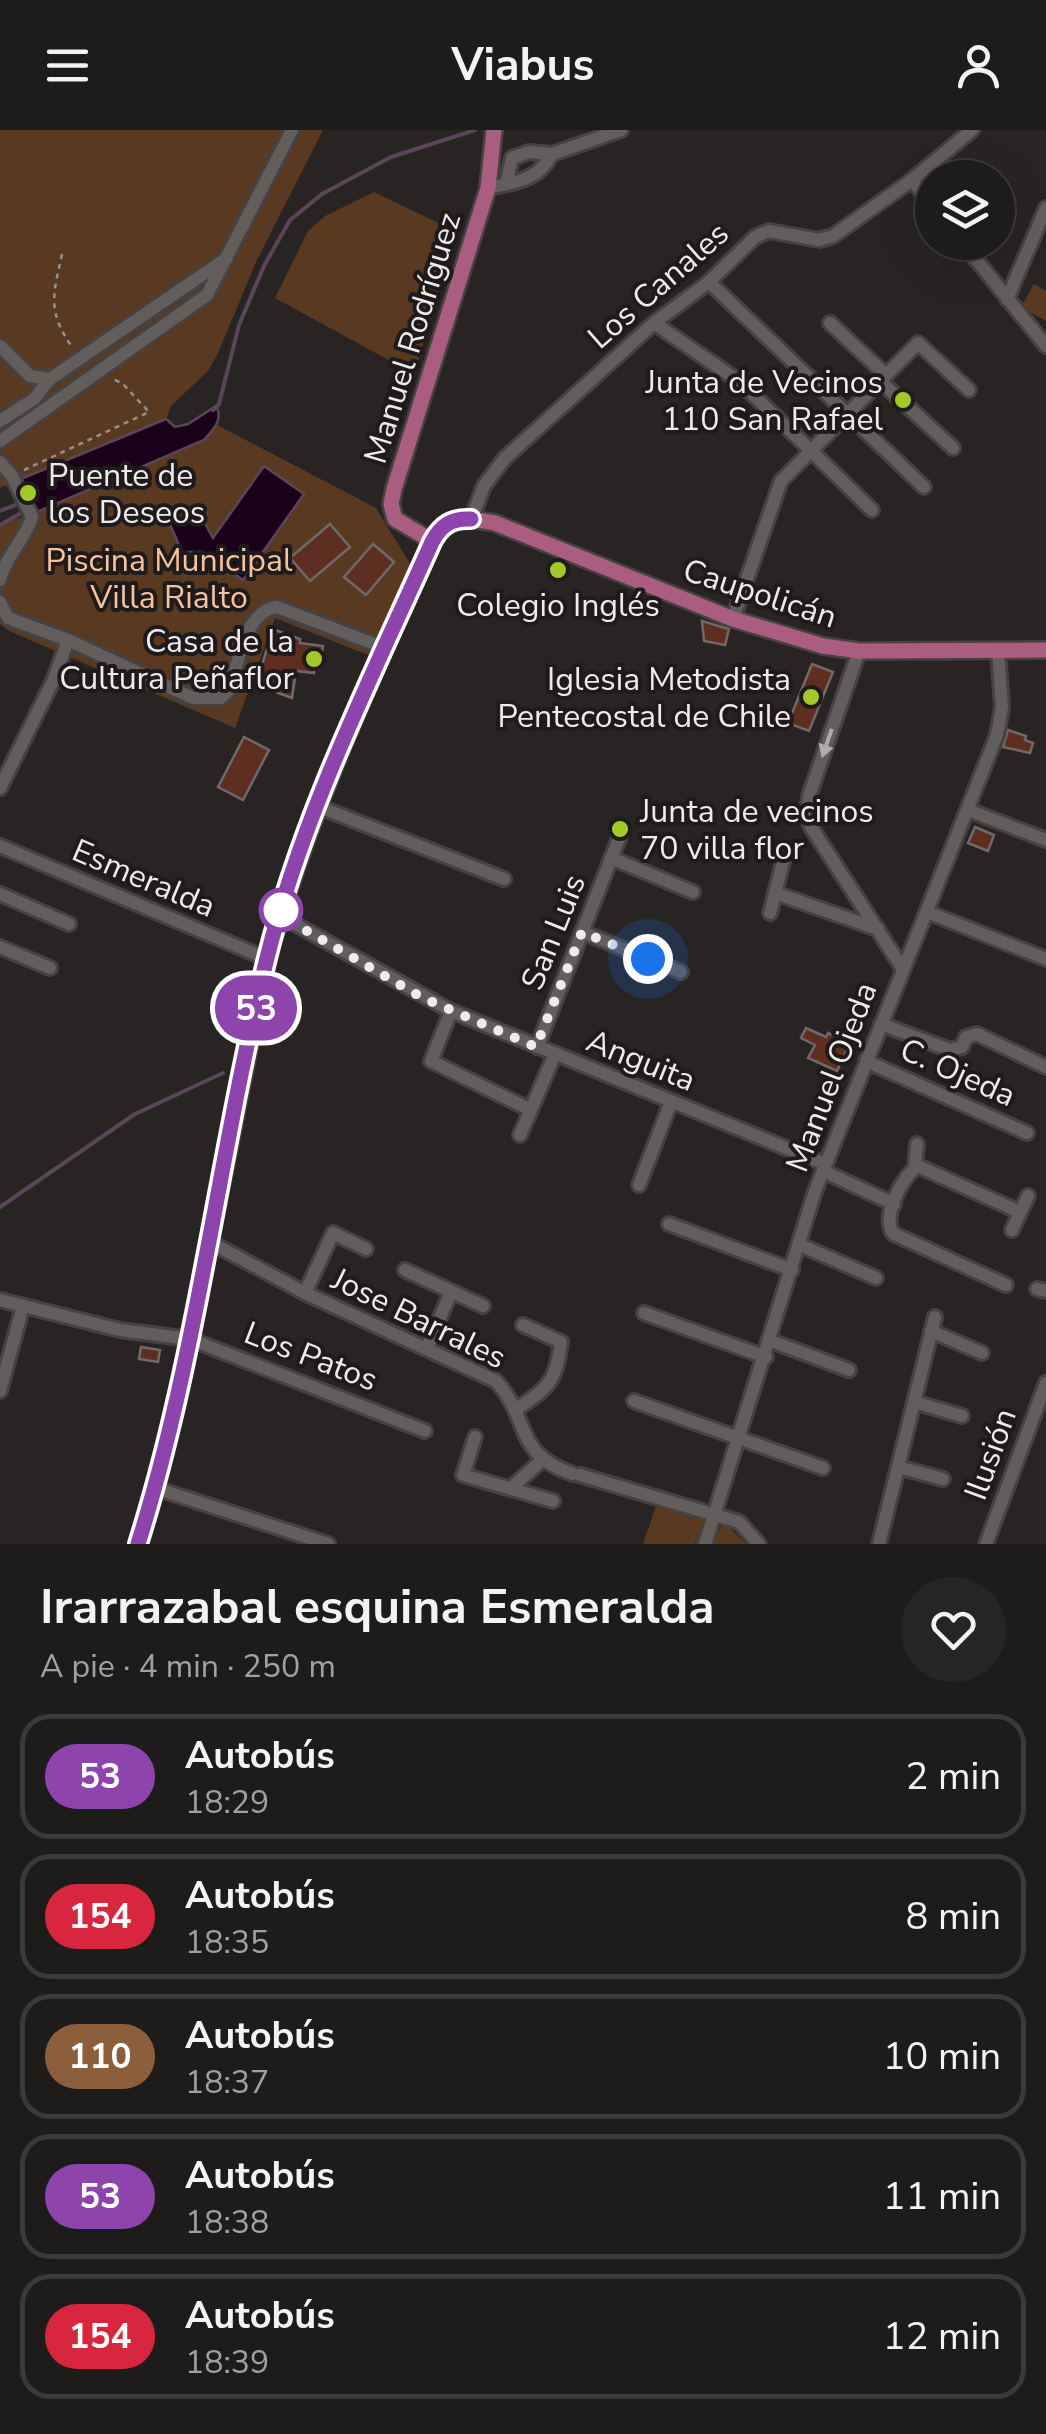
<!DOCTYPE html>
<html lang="es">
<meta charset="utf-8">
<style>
:root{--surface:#1e1b1b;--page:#262424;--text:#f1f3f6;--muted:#a1a1a3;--line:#3c393a}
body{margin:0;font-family:"Nunito Sans",sans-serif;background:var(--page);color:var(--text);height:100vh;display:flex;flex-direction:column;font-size:38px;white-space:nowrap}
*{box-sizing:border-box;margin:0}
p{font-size:32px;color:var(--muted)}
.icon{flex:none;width:55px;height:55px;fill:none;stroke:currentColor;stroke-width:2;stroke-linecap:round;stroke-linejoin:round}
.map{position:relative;height:1414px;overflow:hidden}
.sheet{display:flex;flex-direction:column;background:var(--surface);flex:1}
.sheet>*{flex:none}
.badge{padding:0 20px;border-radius:32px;font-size:35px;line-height:65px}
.controls{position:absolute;left:915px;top:30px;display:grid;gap:20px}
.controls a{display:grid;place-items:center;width:100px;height:100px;border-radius:50%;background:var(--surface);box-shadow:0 10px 40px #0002,0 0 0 2px var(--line);font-size:50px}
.you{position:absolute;width:50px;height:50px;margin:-25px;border:8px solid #fff;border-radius:50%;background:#1a73e8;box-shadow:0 0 0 15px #1a73e833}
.map>.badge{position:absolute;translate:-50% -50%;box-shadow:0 0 0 5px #fff}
.round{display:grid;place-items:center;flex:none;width:105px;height:105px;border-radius:52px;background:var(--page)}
.headline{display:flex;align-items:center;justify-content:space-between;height:170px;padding:0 40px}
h1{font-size:48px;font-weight:700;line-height:75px}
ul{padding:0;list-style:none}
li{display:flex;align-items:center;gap:30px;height:125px;margin:0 20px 15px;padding:0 20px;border:5px solid var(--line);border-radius:30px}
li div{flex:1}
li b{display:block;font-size:38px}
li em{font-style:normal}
li .badge{min-width:110px;font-weight:700;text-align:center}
header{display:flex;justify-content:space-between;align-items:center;height:130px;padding:0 40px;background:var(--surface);font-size:45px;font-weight:700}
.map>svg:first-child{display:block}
</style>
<header><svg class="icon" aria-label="menu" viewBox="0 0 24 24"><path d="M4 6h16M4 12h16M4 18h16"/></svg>Viabus<svg class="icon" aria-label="person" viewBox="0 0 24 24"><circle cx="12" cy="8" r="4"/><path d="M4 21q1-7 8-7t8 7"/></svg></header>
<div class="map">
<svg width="1046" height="1414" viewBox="0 0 1046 1414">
<rect width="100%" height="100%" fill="#282424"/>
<g fill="#593a21">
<path d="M0,0H323L256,132L218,223L208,241L171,276L166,289L0,358Z"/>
<path d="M374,62L457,102L414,244L275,168L308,101L325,86Z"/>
<path d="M1034,154L1046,161V191L1021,177Z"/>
<path d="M217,295L376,378L412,437L373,527L275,488L235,598L9,501L0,494V394L32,384L204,310Z"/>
<path d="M656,1376L704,1389L695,1414H643Z"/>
<path d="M723,1392L747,1414H713Z"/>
</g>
<g fill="#1b0019" stroke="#5a4658" stroke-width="2.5">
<path d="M216,276C224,289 213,300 204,310L32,384L16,351L166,289L175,297L188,294Z"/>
<path d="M264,336L304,364L243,450L203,422H182L169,392L202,388L213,408Z"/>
</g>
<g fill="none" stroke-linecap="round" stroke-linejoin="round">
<g stroke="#5a4658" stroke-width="4">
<path d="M213,280L219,274L239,195L264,136L290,90L322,64L391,27L475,0"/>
<path d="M0,381L23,372"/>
<path d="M0,395L23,382"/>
<path d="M0,1077L135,984L223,943"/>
</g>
</g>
<g fill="#5e2f21" stroke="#6f6a69" stroke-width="2.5">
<circle cx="437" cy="137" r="9"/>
<path d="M330,394L350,417L310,451L290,428Z"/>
<path d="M373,414L394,432L366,465L344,447Z"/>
<path d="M702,491L729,499L725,515L704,511Z"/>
<path d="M273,499L300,509V513L323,516L319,539H314V543L296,541L292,568L256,555Z"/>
<path d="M812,534L833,542L809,601L788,593Z"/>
<path d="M1008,600L1026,606L1025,610L1033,613L1030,623L1003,617Z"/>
<path d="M244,607L269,620L243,670L218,657Z"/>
<path d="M975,697L994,705L988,721L968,713Z"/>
<path d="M806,898L826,907L828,903L850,913L837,941L808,928L815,915L801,908Z"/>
<path d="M141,1217L160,1220L158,1232L139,1229Z"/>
</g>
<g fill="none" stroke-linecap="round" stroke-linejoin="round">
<defs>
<g id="minor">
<path d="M912,50L932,75"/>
<path d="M506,54L512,28L529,22L552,24"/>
<path d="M488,58C516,52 538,51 552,24L621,0"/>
<path d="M962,112L1046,216"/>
<path d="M709,152L924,357"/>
<path d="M1007,169L1046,78"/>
<path d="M654,193L740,252L872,380"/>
<path d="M830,193L886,245"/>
<path d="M0,216L30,246L50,249L227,128"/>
<path d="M881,252L953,318"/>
<path d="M0,291L34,269L50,249"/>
<path d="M0,311L207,165L292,0"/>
<path d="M0,332L12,346L32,387C25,410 5,427 0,450"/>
<path d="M471,389L484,356L505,328L654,193L709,152L755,107L769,101L819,110L833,106L912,50L972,0"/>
<path d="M0,472L8,488L68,510L193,568H221L229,560C239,534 244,481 277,477L385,518"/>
<path d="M733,489L781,351L918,213L969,260"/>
<path d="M859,521L809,666L807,682L811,697L903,839"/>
<path d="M0,658L54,549L68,510"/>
<path d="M317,676L504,749"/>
<path d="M968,680L1046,710"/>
<path d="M0,716L267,829"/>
<path d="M611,728L693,762"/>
<path d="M775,763L878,799"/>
<path d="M0,764L69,794"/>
<path d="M927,782L1046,829"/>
<path d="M770,783L783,732"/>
<path d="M279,785L451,881L825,1034"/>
<path d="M582,802L681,842"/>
<path d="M0,817L50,838"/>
<path d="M451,881L431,931L531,980"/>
<path d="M881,894L950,920L962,917L966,907L977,904L1046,937"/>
<path d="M537,917L620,706"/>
<path d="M866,931L1027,1003"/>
<path d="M520,1005L555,924"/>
<path d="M915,1037L917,1014"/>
<path d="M823,1041L894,1074"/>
<path d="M639,1055L671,972"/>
<path d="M669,1094L792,1140"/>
<path d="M1012,1100L1028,1066"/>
<path d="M208,1111L305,1163L496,1251C531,1289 513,1324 573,1344"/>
<path d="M800,1115L876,1148"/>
<path d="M405,1140L483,1176"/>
<path d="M1006,1155L894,1104C880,1089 902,1046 918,1036L1020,1082"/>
<path d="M1037,1159L1046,1161"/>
<path d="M305,1163L333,1103L366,1119"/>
<path d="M0,1170L120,1200L190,1209L425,1301"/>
<path d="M644,1183L766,1227"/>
<path d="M931,1201L982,1223"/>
<path d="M771,1211L849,1240"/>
<path d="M427,1218L451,1162"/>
<path d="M0,1261L23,1176"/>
<path d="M634,1271L823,1338"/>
<path d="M914,1272L962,1286"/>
<path d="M515,1280C548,1258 556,1253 561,1212L523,1195"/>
<path d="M475,1307L463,1345L553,1371"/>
<path d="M898,1337L943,1349"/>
<path d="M580,1345L739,1392L759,1414"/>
<path d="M155,1358L328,1414"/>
<path d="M510,1359L542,1330"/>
<path d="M705,1414L815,1061L997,605L1002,577L998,520"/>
<path d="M879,1414L935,1187"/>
<path d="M986,1414L1046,1253"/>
</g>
<g id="major">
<path d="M432,411L395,389L391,374L394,359L488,58L494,0"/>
<path d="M137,1414L176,1279L267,829C309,684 371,549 432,411C447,384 468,388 495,393L733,489L823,516L859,521L1046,520"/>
</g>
</defs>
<use href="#minor" stroke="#464242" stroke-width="18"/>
<use href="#major" stroke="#464242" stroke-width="20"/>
<g stroke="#949191" stroke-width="2.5" stroke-dasharray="5 5" stroke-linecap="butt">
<path d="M62,124C53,165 47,181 72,217"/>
<path d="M24,340L149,282L123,254L113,249"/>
</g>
<use href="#minor" stroke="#635e5e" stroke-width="12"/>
<use href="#major" stroke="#ab5d81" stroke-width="15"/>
</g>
<defs><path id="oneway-solid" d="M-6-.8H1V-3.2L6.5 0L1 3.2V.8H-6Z" transform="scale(2.5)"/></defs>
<use fill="#afacac" href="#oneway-solid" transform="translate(827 613) rotate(109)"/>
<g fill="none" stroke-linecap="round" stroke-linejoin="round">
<defs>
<path id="line" d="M138,1414C198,1223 219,1022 267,828C303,683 372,547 432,412C441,395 452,388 471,389"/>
</defs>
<use href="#line" stroke="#fff" stroke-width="22"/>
<use href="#line" stroke="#8e44ad" stroke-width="15"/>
<path stroke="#eeebeb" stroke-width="10" stroke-dasharray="0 18" d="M281,780V786L421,867L536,917L582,802L648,829"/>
</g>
<g fill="#a2c928" stroke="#1f1a1b" stroke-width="4">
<circle cx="903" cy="270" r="10"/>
<circle cx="28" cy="363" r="10"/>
<circle cx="558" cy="440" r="10"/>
<circle cx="314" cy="529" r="10"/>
<circle cx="811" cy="567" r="10"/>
<circle cx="620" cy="699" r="10"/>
</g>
<circle fill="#fff" stroke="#8e44ad" stroke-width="5" cx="281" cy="780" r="20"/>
<g text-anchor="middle" stroke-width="8" stroke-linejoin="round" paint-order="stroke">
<g font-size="32" fill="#eeebeb" stroke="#1f1a1b">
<text transform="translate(658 155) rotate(-41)" y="11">Los Canales</text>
<text transform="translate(412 208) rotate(-73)" y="11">Manuel Rodríguez</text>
<text transform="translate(760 463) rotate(18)" y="11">Caupolicán</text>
<text transform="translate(144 748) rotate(23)" y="11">Esmeralda</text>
<text transform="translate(553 802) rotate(-68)" y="11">San Luis</text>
<text transform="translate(641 930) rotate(22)" y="11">Anguita</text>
<text transform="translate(958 942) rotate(24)" y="11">C. Ojeda</text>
<text transform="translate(831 947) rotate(-69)" y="11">Manuel Ojeda</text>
<text transform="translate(419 1188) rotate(26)" y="11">Jose Barrales</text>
<text transform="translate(311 1226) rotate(21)" y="11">Los Patos</text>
<text transform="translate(990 1324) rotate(-70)" y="11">Ilusión</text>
</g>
<g font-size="32" fill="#eeebeb" stroke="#1f1a1b" text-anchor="end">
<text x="883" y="263">Junta de Vecinos<tspan x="883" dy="37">110 San Rafael</tspan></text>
<text x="48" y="356" text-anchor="start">Puente de<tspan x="48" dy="37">los Deseos</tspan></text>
<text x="558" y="486" text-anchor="middle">Colegio Inglés</text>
<text x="294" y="522">Casa de la<tspan x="294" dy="37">Cultura Peñaflor</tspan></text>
<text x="791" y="560">Iglesia Metodista<tspan x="791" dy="37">Pentecostal de Chile</tspan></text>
<text x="640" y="692" text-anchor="start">Junta de vecinos<tspan x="640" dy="37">70 villa flor</tspan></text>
</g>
<g font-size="32" fill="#f9c39a" stroke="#1f1a1b">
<text x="169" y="441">Piscina Municipal<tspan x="169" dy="37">Villa Rialto</tspan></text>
</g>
</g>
</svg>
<div class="controls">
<a><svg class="icon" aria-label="layers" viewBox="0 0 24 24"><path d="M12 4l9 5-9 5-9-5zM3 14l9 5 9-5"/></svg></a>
</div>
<div class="you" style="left:648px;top:829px"></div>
<b class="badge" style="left:256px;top:878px;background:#8e44ad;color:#fff">53</b>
</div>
<section class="sheet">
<div class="headline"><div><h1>Irarrazabal esquina Esmeralda</h1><p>A pie · 4 min · 250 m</p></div><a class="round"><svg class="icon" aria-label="heart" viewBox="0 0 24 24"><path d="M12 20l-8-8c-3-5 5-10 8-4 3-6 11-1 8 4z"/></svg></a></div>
<ul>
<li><span class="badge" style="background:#8e44ad;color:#fff">53</span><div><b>Autobús</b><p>18:29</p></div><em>2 min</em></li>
<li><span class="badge" style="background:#d7263d;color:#fff">154</span><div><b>Autobús</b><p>18:35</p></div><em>8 min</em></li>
<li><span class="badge" style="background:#8b5e3c;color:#fff">110</span><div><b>Autobús</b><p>18:37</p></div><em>10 min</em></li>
<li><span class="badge" style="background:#8e44ad;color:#fff">53</span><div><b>Autobús</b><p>18:38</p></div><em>11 min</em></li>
<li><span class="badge" style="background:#d7263d;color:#fff">154</span><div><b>Autobús</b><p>18:39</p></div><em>12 min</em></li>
</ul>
</section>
